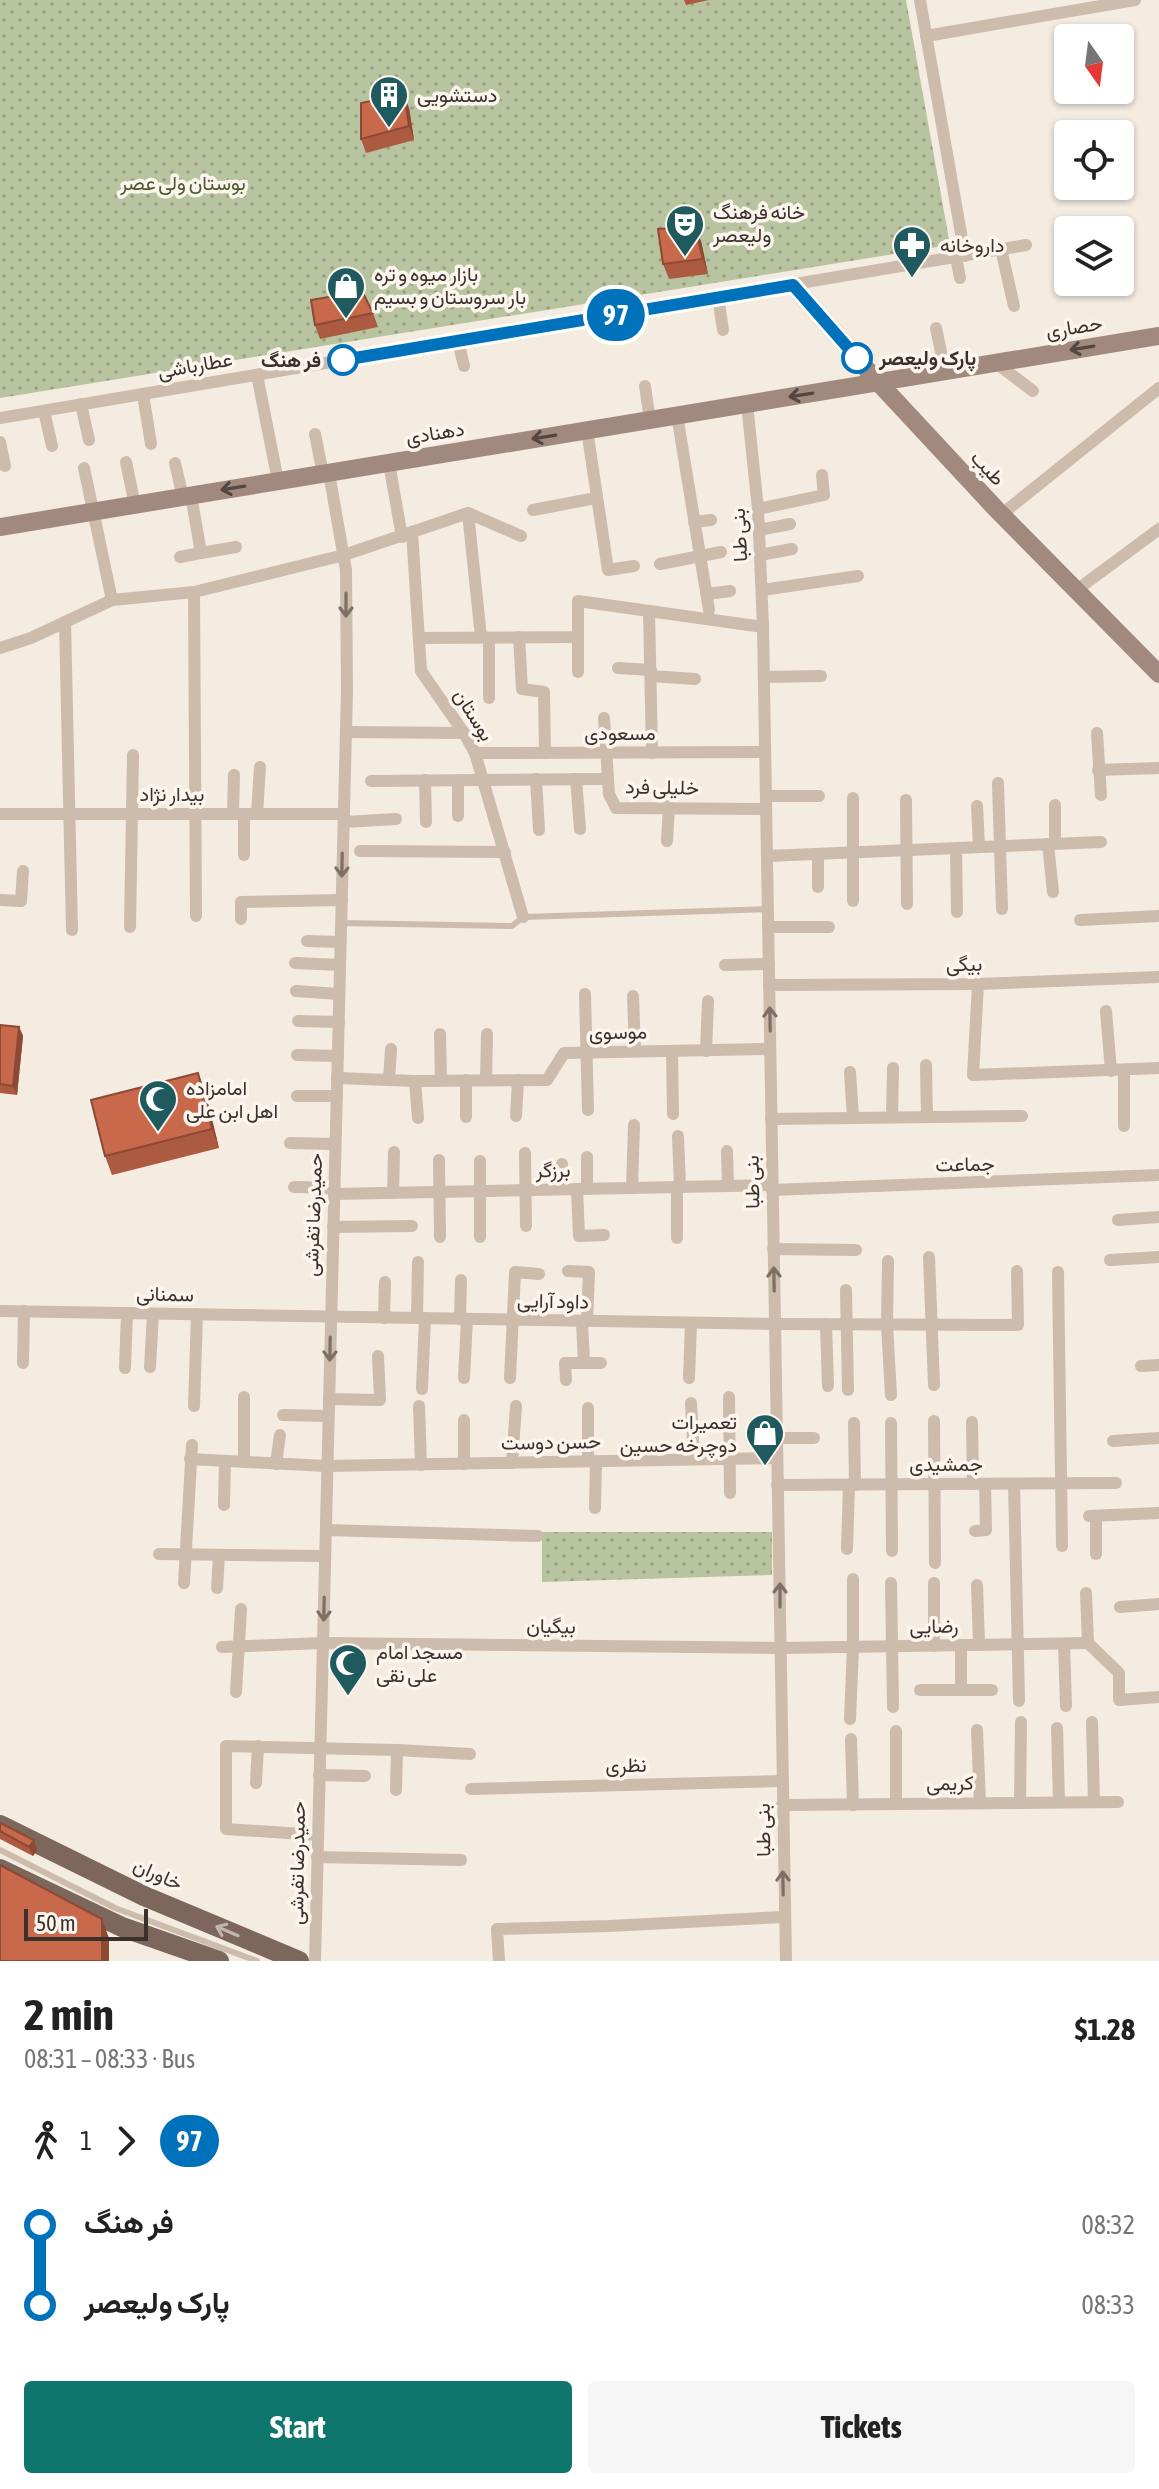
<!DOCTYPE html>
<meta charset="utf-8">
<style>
:root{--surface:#fff;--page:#f6f6f6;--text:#222;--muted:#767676;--accent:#0f766e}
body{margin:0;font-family:"Asap Condensed",Vazirmatn,sans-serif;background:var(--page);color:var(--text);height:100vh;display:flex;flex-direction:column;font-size:30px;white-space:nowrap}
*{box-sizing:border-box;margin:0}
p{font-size:26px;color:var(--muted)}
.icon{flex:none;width:44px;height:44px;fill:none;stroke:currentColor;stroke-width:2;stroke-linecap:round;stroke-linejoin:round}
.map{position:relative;height:1961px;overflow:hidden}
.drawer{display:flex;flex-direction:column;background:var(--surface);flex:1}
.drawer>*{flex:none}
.badge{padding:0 16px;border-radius:26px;font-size:28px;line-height:52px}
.needle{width:52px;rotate:166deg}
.buttons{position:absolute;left:1054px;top:24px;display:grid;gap:16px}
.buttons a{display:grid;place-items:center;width:80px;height:80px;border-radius:8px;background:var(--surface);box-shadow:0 2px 6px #0004;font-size:40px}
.scale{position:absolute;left:24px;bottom:20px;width:124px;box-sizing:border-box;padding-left:8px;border:4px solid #3b302b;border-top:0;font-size:22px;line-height:28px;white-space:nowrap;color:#3b302b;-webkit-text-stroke:6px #fbf5ee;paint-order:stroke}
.map>.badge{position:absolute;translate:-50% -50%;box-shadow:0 0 0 4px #fff}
.legs{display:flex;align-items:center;gap:12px;height:88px;padding:0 24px;font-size:26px}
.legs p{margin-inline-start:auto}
.head{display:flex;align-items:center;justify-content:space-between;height:136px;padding:0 24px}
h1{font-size:44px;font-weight:700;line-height:60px}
.primary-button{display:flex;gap:16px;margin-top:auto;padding:16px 24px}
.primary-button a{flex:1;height:92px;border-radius:8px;background:var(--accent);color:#fff;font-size:32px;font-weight:700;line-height:92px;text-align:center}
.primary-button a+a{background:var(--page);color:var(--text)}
ul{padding:0 24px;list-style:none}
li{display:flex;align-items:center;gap:28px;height:80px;font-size:30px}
li i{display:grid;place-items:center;width:12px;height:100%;margin:0 10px;background:currentColor}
li i::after{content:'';width:20px;height:20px;margin:-10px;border:6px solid;border-radius:50%;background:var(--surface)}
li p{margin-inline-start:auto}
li:first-child i{background:linear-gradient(#0000 50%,currentColor 0)}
li:last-child i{background:linear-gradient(currentColor 50%,#0000 0)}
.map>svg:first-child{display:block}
</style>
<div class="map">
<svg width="1159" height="1961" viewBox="0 0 1159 1961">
<defs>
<pattern id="park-dots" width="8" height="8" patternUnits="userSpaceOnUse" patternTransform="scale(2)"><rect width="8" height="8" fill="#b8c4a0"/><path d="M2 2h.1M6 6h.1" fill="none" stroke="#97a083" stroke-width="1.8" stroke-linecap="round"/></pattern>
</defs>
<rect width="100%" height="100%" fill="#f4ebe1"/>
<g fill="url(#park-dots)">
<path d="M0,0H906L950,245L0,398Z"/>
<path d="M542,1532H772V1575L542,1582Z"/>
</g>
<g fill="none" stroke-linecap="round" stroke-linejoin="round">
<g stroke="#cdbbac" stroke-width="6">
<path d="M340,923L512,926L523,917L768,909"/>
<path d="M0,1850L115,1908L257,1961"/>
</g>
<g stroke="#cdbbac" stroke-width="12">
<path d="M920,0L965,256"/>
<path d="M926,36L1135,0"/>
<path d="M1001,249L1014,306"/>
<path d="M956,257L960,278"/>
<path d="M718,297L723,330"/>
<path d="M936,328L945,371"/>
<path d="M458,341L464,366"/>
<path d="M996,363L1033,391"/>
<path d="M257,375L278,481"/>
<path d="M645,386L650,420"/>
<path d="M143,394L151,444"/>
<path d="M81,404L89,440"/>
<path d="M747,404L758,509L763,627L786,1961"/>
<path d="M44,411L52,446"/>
<path d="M677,415L709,610"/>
<path d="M0,418L1026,245"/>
<path d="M587,430L608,570L634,566"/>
<path d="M315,434L323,474"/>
<path d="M0,442L5,466"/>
<path d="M126,462L135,505"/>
<path d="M175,463L183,497"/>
<path d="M389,463L402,537"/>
<path d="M84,468L112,600"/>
<path d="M758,509L824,495L822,475"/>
<path d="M533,510L596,498"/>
<path d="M468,513L481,637"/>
<path d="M1002,514L1159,388"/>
<path d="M694,522L711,520"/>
<path d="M759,530L790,524"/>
<path d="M412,532L421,671L464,733L475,753L523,917"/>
<path d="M201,553L236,547"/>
<path d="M760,555L792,549"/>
<path d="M180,557L201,553L191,495"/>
<path d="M660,564L721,552"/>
<path d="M1078,589L1159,529"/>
<path d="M762,590L858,576"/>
<path d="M194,592L196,916"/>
<path d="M707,594L730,591"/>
<path d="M649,611L652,753"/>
<path d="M65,622L72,930"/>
<path d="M519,637L522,689L544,692L545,753"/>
<path d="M419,638L578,637V601L763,627"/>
<path d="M0,648L31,638L112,600L194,592L344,555L468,513L521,536"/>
<path d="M618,668L651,670"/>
<path d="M578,672V637"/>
<path d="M651,676L695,679"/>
<path d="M764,677L821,676"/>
<path d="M489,698V638"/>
<path d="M604,718L609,794L616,808L766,809"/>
<path d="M346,732L464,733"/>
<path d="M1097,733L1101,795"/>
<path d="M475,753L765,752"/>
<path d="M1098,770L1159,768"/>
<path d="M536,779L539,830"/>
<path d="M576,779L580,829"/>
<path d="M425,780L426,822"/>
<path d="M371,781L608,779"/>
<path d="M998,783L1002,909"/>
<path d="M766,796H819"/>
<path d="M906,800L907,904"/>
<path d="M977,806L979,846"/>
<path d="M0,814H344"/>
<path d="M233,814L234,775"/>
<path d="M244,814V855"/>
<path d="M257,814L260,767"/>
<path d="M458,816V780"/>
<path d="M344,822L396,819"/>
<path d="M667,841L669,806"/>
<path d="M1048,844L1053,892"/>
<path d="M1055,844V805"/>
<path d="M956,850L957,912"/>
<path d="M360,851L505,852"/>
<path d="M818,854V887"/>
<path d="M767,856L1101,842"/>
<path d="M0,900L21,901L23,871"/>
<path d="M853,901V798"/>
<path d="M241,919V902L342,900"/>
<path d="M1080,920L1159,916"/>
<path d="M130,927L133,755"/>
<path d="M768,927H829"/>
<path d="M307,941L340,942"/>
<path d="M295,963L340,965"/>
<path d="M725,965L769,964"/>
<path d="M978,984L973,1075L1159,1068"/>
<path d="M769,985L978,984L1159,977"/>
<path d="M296,991L339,994"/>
<path d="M585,994L588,1110"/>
<path d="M633,996L635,1051"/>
<path d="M1106,1011L1111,1071"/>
<path d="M298,1021L339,1022"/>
<path d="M440,1034L441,1080"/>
<path d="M672,1051L673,1114"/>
<path d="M706,1051L708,1001"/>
<path d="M297,1055L338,1056"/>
<path d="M926,1065L927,1117"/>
<path d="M1124,1070V1126"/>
<path d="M850,1072L853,1118"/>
<path d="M337,1078L415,1081L547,1080L564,1053L770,1049"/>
<path d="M389,1080L391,1049"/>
<path d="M466,1080V1117"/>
<path d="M486,1080L487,1034"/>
<path d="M415,1081L418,1118"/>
<path d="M297,1096H337"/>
<path d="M516,1116L518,1080"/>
<path d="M892,1117L893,1068"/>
<path d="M771,1119L1022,1116"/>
<path d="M678,1136L680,1187"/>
<path d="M290,1143L335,1144"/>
<path d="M727,1151L728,1186"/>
<path d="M525,1153L526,1226"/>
<path d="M439,1160L440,1237"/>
<path d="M294,1187L334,1188"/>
<path d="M677,1187V1238"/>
<path d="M632,1188L634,1125"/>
<path d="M562,1189V1164"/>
<path d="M577,1189L579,1236L604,1235"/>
<path d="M587,1189V1157"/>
<path d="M772,1190L1159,1175"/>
<path d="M393,1193L394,1152"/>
<path d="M334,1194L772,1185"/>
<path d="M1118,1220L1159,1217"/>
<path d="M333,1227L412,1226"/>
<path d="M480,1237V1161"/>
<path d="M773,1249L856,1250"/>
<path d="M929,1257L934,1385"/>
<path d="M1110,1260L1159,1257"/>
<path d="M888,1261L887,1325L891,1395"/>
<path d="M568,1271L589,1272L587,1321"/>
<path d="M1058,1272L1062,1546"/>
<path d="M846,1290L848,1390"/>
<path d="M0,1311L774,1324L1018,1325L1017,1271"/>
<path d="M384,1318L385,1282"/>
<path d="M417,1318L418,1262"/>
<path d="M460,1319L461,1280"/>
<path d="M582,1321L584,1363H601"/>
<path d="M826,1324L828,1386"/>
<path d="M23,1363L24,1311"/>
<path d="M1141,1366L1159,1365"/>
<path d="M150,1367L153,1314"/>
<path d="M125,1368L127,1313"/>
<path d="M464,1378L467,1319"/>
<path d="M510,1378L515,1272L539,1274"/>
<path d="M689,1378L691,1323"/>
<path d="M566,1380L565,1363H584"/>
<path d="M422,1389L425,1318"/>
<path d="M729,1397L730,1493"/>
<path d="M329,1399L380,1400L378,1356"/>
<path d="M691,1403L694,1459"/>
<path d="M194,1406L197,1314"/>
<path d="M419,1406L421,1465"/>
<path d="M588,1408V1461"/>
<path d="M283,1415L328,1416"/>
<path d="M934,1421L935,1563"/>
<path d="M972,1422L973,1484"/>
<path d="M854,1423L855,1485"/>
<path d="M891,1423L892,1551"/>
<path d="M776,1438H814"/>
<path d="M1113,1441L1159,1438"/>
<path d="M190,1459L326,1466L777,1458"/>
<path d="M244,1462V1397"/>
<path d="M512,1463L516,1406"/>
<path d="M276,1464L280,1435"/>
<path d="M464,1464V1420"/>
<path d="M1014,1484L1019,1701"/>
<path d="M777,1485L1116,1483"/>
<path d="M224,1505L225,1461"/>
<path d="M595,1508L596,1461"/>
<path d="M1089,1516L1159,1513"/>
<path d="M1096,1516V1554"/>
<path d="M326,1530L538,1536"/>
<path d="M975,1531L986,1530L985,1484"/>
<path d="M847,1549L849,1485"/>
<path d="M159,1554L325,1556"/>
<path d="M184,1583L192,1445"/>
<path d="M891,1583L893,1707"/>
<path d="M977,1585L979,1645"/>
<path d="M217,1588L219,1555"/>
<path d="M1086,1593L1088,1643"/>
<path d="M1120,1607L1159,1604"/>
<path d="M1088,1643L1119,1673V1700L1159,1697"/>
<path d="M1064,1644L1066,1706"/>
<path d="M961,1645V1690"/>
<path d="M934,1646V1583"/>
<path d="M222,1647L323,1643L780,1648L1088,1643"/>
<path d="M920,1690H992"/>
<path d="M236,1692L241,1609"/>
<path d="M850,1719L853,1647V1579"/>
<path d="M1092,1722L1094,1802"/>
<path d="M1057,1728L1059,1802"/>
<path d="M977,1730L980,1803"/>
<path d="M896,1731V1804"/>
<path d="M851,1739L853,1805"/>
<path d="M319,1775L365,1776"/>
<path d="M256,1783L258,1746"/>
<path d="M471,1789L782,1781"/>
<path d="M396,1790L397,1750"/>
<path d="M1020,1803L1021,1722"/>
<path d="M782,1805L1118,1802"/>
<path d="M318,1835L226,1829V1746L397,1750L470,1754"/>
<path d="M317,1857L461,1860"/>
<path d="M315,1961L347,691L346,570L329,473"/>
<path d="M499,1961L497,1929L609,1926L783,1917"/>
</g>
<g stroke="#a18a7d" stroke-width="18">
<path d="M793,285L878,382L997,510L1159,674"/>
<path d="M0,527L1159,336"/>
</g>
<g stroke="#7d675c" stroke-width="20">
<path d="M0,1825L144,1896L299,1961"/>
<path d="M0,1869L122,1927L219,1961"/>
</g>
</g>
<g fill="#ac5a40">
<path d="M684,0H709L686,5Z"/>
<path d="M409,108L414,140L366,153L361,139Z"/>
<path d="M701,241L708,274L669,279L663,264Z"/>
<path d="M373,313L378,327L320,339L315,325Z"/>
<path d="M0,1025L19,1027L23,1036L17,1095L0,1093Z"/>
<path d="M198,1073L205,1091L219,1148L112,1175L105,1156Z"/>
<path d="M0,1823L34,1840L37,1850L33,1856L0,1839Z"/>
</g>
<g fill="#8c4a34">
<path d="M404,94L409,108L414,140L409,126Z"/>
<path d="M695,227L701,241L708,274L703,259Z"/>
<path d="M19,1027L23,1036L17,1095L13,1086Z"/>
<path d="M198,1073L205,1091L219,1148L212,1129Z"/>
<path d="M34,1840L37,1850L33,1856L29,1847Z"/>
<path d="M102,1919L109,1938V1961H102Z"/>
</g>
<g fill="#c8694b" stroke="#8c4a34" stroke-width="2">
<path d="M404,94L409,126L361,139V103Z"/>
<path d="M695,227L703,259L663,264L658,229Z"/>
<path d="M362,291L373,313L315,325L311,300Z"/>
<path d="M0,1025L19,1027L13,1086L0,1084Z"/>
<path d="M198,1073L212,1129L105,1156L91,1100Z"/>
<path d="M0,1823L34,1840L29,1847L0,1831Z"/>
<path d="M0,1865L102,1919V1961H0Z"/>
</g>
<defs><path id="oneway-shaft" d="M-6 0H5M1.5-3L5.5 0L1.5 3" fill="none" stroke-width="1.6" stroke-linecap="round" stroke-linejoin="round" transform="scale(2)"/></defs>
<g stroke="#544640">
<use href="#oneway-shaft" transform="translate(1082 348) rotate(171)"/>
<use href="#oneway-shaft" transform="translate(801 395) rotate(171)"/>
<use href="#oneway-shaft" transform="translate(544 437) rotate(171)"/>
<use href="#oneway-shaft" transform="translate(233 488) rotate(171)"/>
</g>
<g stroke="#7d6f65">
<use href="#oneway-shaft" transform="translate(346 605) rotate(90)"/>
<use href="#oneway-shaft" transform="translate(342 865) rotate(91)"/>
<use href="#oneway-shaft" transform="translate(770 1019) rotate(-91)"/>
<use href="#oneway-shaft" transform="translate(774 1279) rotate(-91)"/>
<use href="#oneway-shaft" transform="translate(330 1349) rotate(91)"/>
<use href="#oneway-shaft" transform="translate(780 1595) rotate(-90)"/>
<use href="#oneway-shaft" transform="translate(324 1609) rotate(91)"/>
<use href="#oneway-shaft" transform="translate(783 1883) rotate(-91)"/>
</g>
<use stroke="#c2b5ac" href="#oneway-shaft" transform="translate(227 1931) rotate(-157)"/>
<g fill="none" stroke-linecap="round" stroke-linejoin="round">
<defs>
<path id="line-1" d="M343,360L793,285L857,358"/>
</defs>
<use href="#line-1" stroke="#fff" stroke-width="18"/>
<use href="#line-1" stroke="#0072bc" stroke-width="12"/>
</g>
<defs>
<symbol id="building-pin" viewBox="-11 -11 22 30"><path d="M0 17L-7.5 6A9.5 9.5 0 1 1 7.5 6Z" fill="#1f5a5e" stroke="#fbf5ee"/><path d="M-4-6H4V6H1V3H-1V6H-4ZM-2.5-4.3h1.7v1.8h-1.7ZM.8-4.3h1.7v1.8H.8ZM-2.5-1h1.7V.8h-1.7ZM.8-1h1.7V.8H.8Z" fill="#fff"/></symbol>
<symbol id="theatre-pin" viewBox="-11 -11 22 30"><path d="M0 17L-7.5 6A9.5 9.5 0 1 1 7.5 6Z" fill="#1f5a5e" stroke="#fbf5ee"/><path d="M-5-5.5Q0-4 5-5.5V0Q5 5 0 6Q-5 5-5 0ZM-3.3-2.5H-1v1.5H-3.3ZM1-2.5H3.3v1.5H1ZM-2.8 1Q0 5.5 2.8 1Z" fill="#fff"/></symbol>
<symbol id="pharmacy-pin" viewBox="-11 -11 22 30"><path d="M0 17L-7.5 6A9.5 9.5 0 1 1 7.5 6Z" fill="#1f5a5e" stroke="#fbf5ee"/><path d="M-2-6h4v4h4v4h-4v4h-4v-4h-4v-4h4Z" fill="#fff"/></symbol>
<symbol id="shop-pin" viewBox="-11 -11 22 30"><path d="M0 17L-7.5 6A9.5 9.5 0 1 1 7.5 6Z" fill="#1f5a5e" stroke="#fbf5ee"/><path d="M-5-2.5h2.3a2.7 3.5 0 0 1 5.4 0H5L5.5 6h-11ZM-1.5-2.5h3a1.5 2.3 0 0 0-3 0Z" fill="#fff"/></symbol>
<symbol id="mosque-pin" viewBox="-11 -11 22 30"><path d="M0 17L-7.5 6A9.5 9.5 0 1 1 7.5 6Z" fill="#1f5a5e" stroke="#fbf5ee"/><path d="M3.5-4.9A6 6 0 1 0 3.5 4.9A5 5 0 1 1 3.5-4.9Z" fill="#fff"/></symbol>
</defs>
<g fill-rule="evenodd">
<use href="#building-pin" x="367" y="73" width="44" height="60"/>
<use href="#theatre-pin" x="663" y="202" width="44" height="60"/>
<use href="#pharmacy-pin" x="890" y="223" width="44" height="60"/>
<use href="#shop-pin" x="324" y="264" width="44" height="60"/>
<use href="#mosque-pin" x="136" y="1077" width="44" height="60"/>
<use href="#shop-pin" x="743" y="1411" width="44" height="60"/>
<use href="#mosque-pin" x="326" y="1641" width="44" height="60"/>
</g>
<g fill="#fff" stroke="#0072bc" stroke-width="4">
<circle cx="857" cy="358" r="14"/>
<circle cx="343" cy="360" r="14"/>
</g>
<g text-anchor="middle" stroke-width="7" stroke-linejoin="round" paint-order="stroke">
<g font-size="20" fill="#3b302b" stroke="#fbf5ee" text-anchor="start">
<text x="417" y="102">دستشویی</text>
<text x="713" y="219">خانه فرهنگ<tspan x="713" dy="23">ولیعصر</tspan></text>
<text x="940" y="252">داروخانه</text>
<text x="374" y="281">بازار میوه و تره<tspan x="374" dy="23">بار سروستان و بسیم</tspan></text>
<text x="186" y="1095">امامزاده<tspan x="186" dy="23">اهل ابن علی</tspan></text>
<text x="737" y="1429" text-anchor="end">تعمیرات<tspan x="737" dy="23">دوچرخه حسین</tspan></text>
<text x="376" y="1659">مسجد امام<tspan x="376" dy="23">علی نقی</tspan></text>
</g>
<g font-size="20" fill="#4a5a2e" stroke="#fbf5ee">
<text x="183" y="190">بوستان ولی عصر</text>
</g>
<g font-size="20" fill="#3b302b" stroke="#fbf5ee">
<text transform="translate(1074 327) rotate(-9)" y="7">حصاری</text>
<text transform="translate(195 365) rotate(-10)" y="7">عطارباشی</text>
<text transform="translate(435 433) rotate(-9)" y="7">دهنادی</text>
<text transform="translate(988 468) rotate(47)" y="7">طیب</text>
<text transform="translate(739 535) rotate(-93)" y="7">بنی طبا</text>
<text transform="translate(474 715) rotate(58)" y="7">بوستان</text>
<text x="620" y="740">مسعودی</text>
<text transform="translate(662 787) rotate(1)" y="7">خلیلی فرد</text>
<text x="172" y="801">بیدار نژاد</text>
<text transform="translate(964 964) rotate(-1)" y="7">بیگی</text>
<text transform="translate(618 1032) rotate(-1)" y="7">موسوی</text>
<text transform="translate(965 1164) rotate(-1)" y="7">جماعت</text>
<text transform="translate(553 1170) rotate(-1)" y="7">برزگر</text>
<text transform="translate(752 1182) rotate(-91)" y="7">بنی طبا</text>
<text transform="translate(313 1215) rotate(-88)" y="7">حمیدرضا تفرشی</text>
<text transform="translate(165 1294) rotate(1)" y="7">سمنانی</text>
<text transform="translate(553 1301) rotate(1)" y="7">داود آرایی</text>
<text transform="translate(551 1442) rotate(-1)" y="7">حسن دوست</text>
<text x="946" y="1471">جمشیدی</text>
<text transform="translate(551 1626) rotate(1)" y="7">بیگیان</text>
<text transform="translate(934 1626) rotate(-1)" y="7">رضایی</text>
<text transform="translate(626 1765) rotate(-1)" y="7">نظری</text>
<text transform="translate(950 1783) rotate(-1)" y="7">کریمی</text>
<text transform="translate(763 1830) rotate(-91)" y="7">بنی طبا</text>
<text transform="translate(297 1863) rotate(-89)" y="7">حمیدرضا تفرشی</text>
<text transform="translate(158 1874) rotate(24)" y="7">خاوران</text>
</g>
<g font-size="20" font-weight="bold" fill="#3b302b" stroke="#fbf5ee" text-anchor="start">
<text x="879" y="365">پارک ولیعصر</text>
<text x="321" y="367" text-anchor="end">فر هنگ</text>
</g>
</g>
</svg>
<div class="buttons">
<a><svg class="needle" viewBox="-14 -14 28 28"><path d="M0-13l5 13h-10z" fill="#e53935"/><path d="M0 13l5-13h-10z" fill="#767676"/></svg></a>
<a><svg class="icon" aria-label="locate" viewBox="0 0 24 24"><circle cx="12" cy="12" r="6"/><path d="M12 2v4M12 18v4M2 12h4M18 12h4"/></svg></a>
<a><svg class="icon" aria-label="layers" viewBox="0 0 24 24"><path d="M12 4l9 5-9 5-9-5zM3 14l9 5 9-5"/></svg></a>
</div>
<div class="scale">50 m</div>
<b class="badge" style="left:616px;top:315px;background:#0072bc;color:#fff">97</b>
</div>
<section class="drawer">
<div class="head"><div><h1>2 min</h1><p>08:31 – 08:33 · Bus</p></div><b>$1.28</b></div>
<div class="legs"><svg class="icon" aria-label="walk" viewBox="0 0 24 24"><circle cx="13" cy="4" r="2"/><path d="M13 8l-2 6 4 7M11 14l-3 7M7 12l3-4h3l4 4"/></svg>1<svg class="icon" aria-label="forward" viewBox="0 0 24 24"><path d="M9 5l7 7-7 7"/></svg><b class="badge" style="background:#0072bc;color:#fff">97</b></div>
<ul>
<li><i style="color:#0072bc"></i><b>فر هنگ</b><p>08:32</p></li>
<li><i style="color:#0072bc"></i><b>پارک ولیعصر</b><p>08:33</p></li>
</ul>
<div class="primary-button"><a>Start</a><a>Tickets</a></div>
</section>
